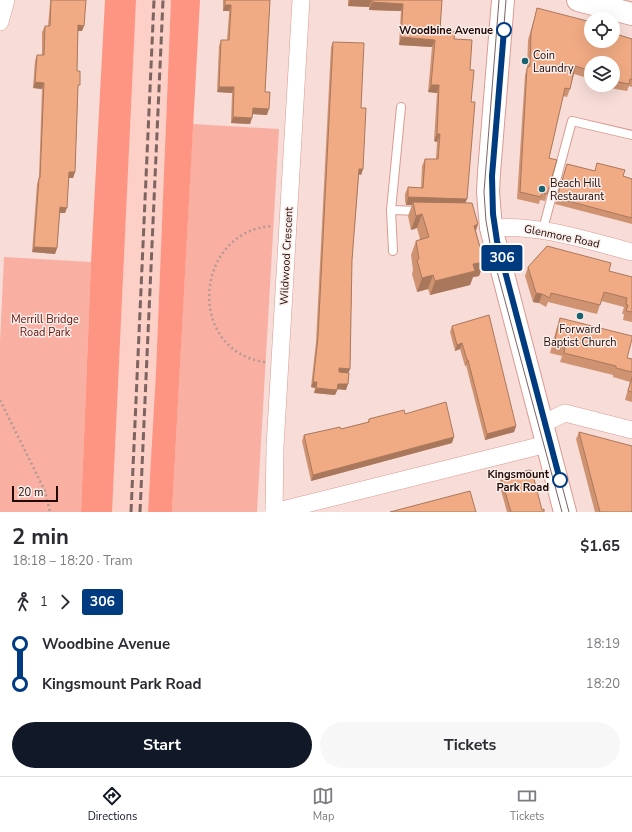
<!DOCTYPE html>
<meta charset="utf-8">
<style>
:root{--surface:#fff;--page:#f7f7f7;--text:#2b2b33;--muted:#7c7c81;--line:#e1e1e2;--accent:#111827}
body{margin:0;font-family:"Nunito Sans",sans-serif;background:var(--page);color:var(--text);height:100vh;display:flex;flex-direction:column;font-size:15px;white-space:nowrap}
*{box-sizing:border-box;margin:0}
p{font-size:13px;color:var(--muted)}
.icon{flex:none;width:22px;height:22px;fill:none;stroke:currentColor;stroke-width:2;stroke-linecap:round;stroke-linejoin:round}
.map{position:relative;height:512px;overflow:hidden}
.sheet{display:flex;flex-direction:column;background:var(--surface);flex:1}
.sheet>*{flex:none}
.badge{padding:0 8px;border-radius:3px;font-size:14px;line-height:26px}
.fabs{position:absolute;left:584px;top:12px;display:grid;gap:8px}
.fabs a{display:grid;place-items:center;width:36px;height:36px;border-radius:50%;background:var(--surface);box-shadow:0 4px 16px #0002;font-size:20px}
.scale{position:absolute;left:12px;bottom:10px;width:46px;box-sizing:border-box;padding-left:4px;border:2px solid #210b08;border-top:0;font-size:11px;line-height:14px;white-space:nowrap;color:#210b08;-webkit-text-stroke:3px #faedea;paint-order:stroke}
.map>.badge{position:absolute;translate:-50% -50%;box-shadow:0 0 0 2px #fff}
.legs{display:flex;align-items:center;gap:6px;height:44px;padding:0 12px;font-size:13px}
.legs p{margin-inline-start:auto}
.overview{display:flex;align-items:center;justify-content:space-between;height:68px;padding:0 12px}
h1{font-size:22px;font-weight:700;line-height:30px}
.button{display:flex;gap:8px;margin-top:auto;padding:8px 12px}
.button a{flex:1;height:46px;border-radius:24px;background:var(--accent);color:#fff;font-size:16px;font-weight:700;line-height:46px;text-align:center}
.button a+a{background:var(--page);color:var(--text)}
ul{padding:0 12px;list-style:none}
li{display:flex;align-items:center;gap:14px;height:40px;font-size:15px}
li i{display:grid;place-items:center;width:6px;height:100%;margin:0 5px;background:currentColor}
li i::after{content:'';width:10px;height:10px;margin:-5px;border:3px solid;border-radius:50%;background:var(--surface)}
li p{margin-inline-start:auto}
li:first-child i{background:linear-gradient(#0000 50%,currentColor 0)}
li:last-child i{background:linear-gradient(currentColor 50%,#0000 0)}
.tabs{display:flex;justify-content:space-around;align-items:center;height:56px;border-top:1px solid var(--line);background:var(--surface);font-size:11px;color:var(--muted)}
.tabs a{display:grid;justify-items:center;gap:2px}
.tabs .current{color:var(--accent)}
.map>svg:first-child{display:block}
</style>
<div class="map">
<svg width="632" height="512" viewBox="0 0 632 512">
<rect width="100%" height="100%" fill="#f7dcd7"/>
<path fill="#fccfc7" d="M136,0H171L156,372L148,512H112Z"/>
<g fill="#f9afa2">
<path d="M193,124L279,129L257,512H172Z"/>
<path d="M4,257L91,262L81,512H0V343Z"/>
</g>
<g fill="#fe9482">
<path d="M105,0H136L112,512H81L91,262Z"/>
<path d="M171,0H200L172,512H148L156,372Z"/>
</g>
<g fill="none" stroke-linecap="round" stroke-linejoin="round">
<defs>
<g id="service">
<path d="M391,210L421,211"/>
<path d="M543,229L572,121L632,135"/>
<path d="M393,251L391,210L401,107"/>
</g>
<g id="minor">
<path d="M0,22L6,0"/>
<path d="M491,228C539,224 586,240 632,252"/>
<path d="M542,424L565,413L632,430"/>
<path d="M274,512L275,447L301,0"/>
<path d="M274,512L547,444"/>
</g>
<g id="secondary">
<path d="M503,0L489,173L488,192L491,228L565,512"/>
<path d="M578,0L632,14"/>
</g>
</defs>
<use href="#service" stroke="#da9b90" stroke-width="10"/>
<use href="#minor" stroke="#da9b90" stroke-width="18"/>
<use href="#secondary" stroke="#da9b90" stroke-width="24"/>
<g stroke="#b39a95" stroke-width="2.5" stroke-dasharray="2 3" stroke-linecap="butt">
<path d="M265,362C185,351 194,230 273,226"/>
<path d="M0,400L45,491L50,512"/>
</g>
<use href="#service" stroke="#fff" stroke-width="8"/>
<use href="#minor" stroke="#fff" stroke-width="17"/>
<use href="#secondary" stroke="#fff" stroke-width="22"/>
<g stroke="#7c6460" stroke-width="1">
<path d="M499,0L484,192L486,221L491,249L562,512"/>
<path d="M506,0L492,176L493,214L497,241L569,512"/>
</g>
<g stroke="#7c6460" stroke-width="3" stroke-dasharray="8 4" stroke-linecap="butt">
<path d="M131,512L154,0"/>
<path d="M140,512L163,0"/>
</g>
</g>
<g fill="#cf9372">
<path d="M50,0H86L82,31H78L77,71L78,90L75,172L73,178H69L65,213H60L57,248L55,254L32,252L37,184L39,178L42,89L33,88L35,61L37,55H42V32L45,26H48L50,3Z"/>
<path d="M223,0H270L265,92L267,115L253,114L250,124L231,123L232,93L217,92L219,46L221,40H227L229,14V11H223Z"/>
<path d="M342,0H442L440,30L454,39L470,70L471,102L467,199L465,203L478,224L476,231L484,262L479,276L473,277L470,285L430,295L428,289L417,292L412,274L413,270L411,255L416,241L420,239L417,228L411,230L408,216L412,205H406L405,201V194L408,187L421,188L422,166L425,159H436L437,142L434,141L437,93L428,92L432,47L399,45L401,11L369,10V7L348,6V0Z"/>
<path d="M537,8L591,41L632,39V87L629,86L627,91L604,87V85H613V63H591V79L574,74L570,89L567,97L563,96L549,158L547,194L545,201L540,200L539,204L517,199L525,75L527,68L528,40L535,16Z"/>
<path d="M333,42L361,108L363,169L361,175L359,174L352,260L350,369L348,373L346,390L338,389L335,395L314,393L315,388L311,387L316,342L331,47Z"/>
<path d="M597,163L623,176L632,179V224L555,204L567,164L595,171Z"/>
<path d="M528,267L609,271L632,277V322L623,320L624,314H622L624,307L601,301L597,314L548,302L546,307L539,303L533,302L525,276Z"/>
<path d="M560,318L627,358L632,359V402L625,400L630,382L613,377V375L560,362L562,356L550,353L557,327Z"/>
<path d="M452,326L516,426L514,432L485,440L466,365L465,366L460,349L455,351L450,332Z"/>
<path d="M405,414L452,443L311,481L302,441L304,435L341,429L368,422L369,419Z"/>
<path d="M579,432L632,512H595L576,439Z"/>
<path d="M501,478L542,510L544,512H507L499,483Z"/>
</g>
<g fill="#a9785c">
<path d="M350,0H372L369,7L348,6Z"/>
<path d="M372,2L403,4L401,11L369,10Z"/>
<path d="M225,5H231L229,11H223Z"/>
<path d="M78,25L84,26L82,31H76Z"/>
<path d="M401,37L435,40L432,47L399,45Z"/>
<path d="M35,82L44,83L42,89L33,88Z"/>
<path d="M431,85H439L437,93L428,92Z"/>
<path d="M219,87H234L232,93L217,92Z"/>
<path d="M253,108L269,109L267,115L251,114Z"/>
<path d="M233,117L252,118L250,124L231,123Z"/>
<path d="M437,134H440L437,142L434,141Z"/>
<path d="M359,169H363L361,175L357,174Z"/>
<path d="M69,172H75L73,178H67Z"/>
<path d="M408,197L467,199L464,206L413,202L412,205H406Z"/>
<path d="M60,207L67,208L65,213H58Z"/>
<path d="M422,214L417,228L411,230L416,216Z"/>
<path d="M478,224L473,238L474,226Z"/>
<path d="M34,247L57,248L55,254L32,252Z"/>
<path d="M484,262L479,276L473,277L470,285L430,295L435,281L473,264Z"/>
<path d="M433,275L428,289L417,292L422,278Z"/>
<path d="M536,293L542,294L539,303L533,302Z"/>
<path d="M462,343L460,349L455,351L457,345Z"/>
<path d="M467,360H468L466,365L465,366Z"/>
<path d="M339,368L350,369L348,374H337Z"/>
<path d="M313,382H317L315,388L311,387Z"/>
<path d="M338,384H348L346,390L336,389Z"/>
<path d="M316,388L337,390L335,395L314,393Z"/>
<path d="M516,426L514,432L485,440L487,434Z"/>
<path d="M454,437L452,443L311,481L313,475Z"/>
</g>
<g fill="#f1ab84" stroke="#a9785c">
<path d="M51,0H86L84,26L78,25L77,71H80V85H78L75,172H69L67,208L60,207L57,248L34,247L39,178H40L44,83L35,82L37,55H44L45,26H50Z"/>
<path d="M225,0H270L265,92H270L269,109L253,108L252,118L233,117L234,87H219L221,40H229L231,8V5H225Z"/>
<path d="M372,0H442L440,30L455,32L454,39L472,40L470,70H474L471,102H475L467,199L408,197V187L423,188L425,159H438L440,134H437L439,85H431L435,40L401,37L403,4L372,2Z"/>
<path d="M537,8L591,22V41H613V33L632,39V79H630L629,84L613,81V63H591V71L575,66L570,89L565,88L549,158L557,160L547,194L542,193L541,197L520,192L527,68L530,66L531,33Z"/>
<path d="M333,42L364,43L361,108H366L363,169H359L352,260L350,369L339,368V372L349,373L348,384H338L337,390L316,388L317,382H313L318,337Z"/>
<path d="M597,163L625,170L623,176L632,179V218L557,198L567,164L595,171Z"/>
<path d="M413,202L472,203L478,224L474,226L484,262L473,264L475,271L435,281L433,275L422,278L417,260L419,259L416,241L429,237L422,214L416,216Z"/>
<path d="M547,246L611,263L609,271L632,277V312L626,311L628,305L626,304L627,298L604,292L600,305L551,293L550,298L542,294L536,293L528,267Z"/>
<path d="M489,315L516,426L487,434L468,360H467L462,343L457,345L452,326Z"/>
<path d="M560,318L632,336V339L627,358L632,359V372L616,368V366L564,353L565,346L554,344Z"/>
<path d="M632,377V392L628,391Z"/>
<path d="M446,402L454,437L313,475L304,435L340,427L341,429L369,422V419L404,410L405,414Z"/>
<path d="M579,432L632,446V512H600Z"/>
<path d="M529,470L532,471L542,510L544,509V512H511L501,478Z"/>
<path d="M470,491L476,512H390Z"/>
</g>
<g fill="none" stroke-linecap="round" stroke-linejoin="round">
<defs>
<path id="line-1" d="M504,30L492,176L493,214L497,241L560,480"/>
</defs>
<use href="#line-1" stroke="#fff" stroke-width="9"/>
<use href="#line-1" stroke="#003b80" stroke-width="6"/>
</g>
<g fill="#fff" stroke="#003b80" stroke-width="2">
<circle cx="504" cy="30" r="7"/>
<circle cx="560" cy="480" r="7"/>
</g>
<g fill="#17626e" stroke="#faedea" stroke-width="1.5">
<circle cx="525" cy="61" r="4"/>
<circle cx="542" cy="189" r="4"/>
<circle cx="580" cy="316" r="4"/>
</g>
<g text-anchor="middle" stroke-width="3" stroke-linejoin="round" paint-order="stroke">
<g font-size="11" font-weight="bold" fill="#210b08" stroke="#faedea" text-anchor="end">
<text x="493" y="34">Woodbine Avenue</text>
<text x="549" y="478">Kingsmount<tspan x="549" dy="13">Park Road</tspan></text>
</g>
<g font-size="11" fill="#210b08" stroke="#faedea" text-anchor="start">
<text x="533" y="59">Coin<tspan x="533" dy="13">Laundry</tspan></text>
<text x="550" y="187">Beach Hill<tspan x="550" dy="13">Restaurant</tspan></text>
<text x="580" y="333" text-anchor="middle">Forward<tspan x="580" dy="13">Baptist Church</tspan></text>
</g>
<g font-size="11" fill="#210b08" stroke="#faedea">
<text transform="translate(562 236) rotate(12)" y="4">Glenmore Road</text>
<text transform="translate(286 256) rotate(-87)" y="4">Wildwood Crescent</text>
</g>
<g font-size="11" fill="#631008" stroke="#faedea">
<text x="45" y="323">Merrill Bridge<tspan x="45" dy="13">Road Park</tspan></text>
</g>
</g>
</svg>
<div class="fabs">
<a><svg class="icon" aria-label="locate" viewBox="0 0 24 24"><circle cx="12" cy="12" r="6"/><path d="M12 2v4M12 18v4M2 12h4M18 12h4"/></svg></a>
<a><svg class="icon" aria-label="layers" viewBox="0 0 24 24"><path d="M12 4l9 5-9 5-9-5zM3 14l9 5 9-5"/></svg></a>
</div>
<div class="scale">20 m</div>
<b class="badge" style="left:502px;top:258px;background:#003b80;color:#fff">306</b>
</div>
<section class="sheet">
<div class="overview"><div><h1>2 min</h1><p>18:18 – 18:20 · Tram</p></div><b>$1.65</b></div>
<div class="legs"><svg class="icon" aria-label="walk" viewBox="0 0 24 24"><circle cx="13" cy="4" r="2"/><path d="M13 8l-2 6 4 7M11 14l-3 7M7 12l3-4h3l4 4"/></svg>1<svg class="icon" aria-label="forward" viewBox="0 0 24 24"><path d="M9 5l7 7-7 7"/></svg><b class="badge" style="background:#003b80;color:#fff">306</b></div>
<ul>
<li><i style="color:#003b80"></i><b>Woodbine Avenue</b><p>18:19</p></li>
<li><i style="color:#003b80"></i><b>Kingsmount Park Road</b><p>18:20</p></li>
</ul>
<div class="button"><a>Start</a><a>Tickets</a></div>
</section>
<nav class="tabs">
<a class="current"><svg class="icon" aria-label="directions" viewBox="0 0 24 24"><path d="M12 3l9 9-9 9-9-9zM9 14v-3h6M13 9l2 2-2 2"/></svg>Directions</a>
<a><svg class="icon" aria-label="map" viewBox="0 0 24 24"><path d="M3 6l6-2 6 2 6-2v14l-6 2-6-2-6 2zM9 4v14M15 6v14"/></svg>Map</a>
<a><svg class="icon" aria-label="tickets" viewBox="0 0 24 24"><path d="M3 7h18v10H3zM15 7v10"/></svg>Tickets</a>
</nav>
